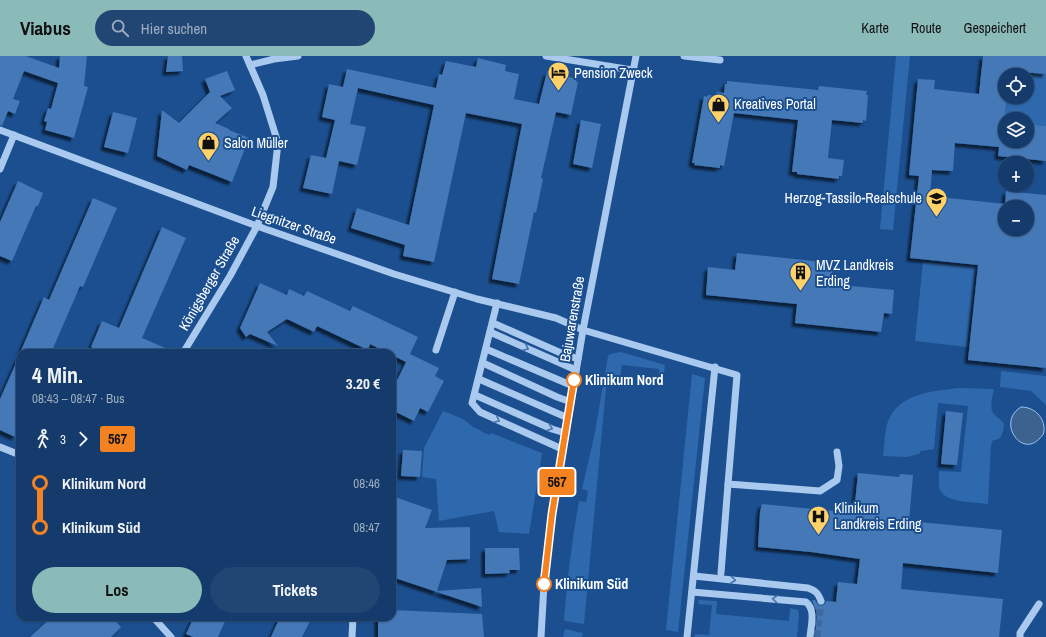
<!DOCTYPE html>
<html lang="de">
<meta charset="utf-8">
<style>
:root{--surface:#143b6b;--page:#214673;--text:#f1f3f6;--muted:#9dadc1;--line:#33557e;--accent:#8bbbb9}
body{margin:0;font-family:"Archivo Narrow",sans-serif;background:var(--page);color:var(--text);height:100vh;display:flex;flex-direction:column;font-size:15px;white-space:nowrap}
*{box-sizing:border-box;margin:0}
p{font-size:13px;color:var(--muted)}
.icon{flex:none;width:22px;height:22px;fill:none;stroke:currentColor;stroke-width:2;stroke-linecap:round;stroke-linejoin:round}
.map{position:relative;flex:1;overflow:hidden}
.sheet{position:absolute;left:16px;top:293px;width:380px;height:272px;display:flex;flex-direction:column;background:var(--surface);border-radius:12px;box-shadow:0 1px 3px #0004,0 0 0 1px var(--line)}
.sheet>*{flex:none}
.badge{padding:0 8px;border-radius:3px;font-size:14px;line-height:26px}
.fabs{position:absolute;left:998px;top:12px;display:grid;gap:8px}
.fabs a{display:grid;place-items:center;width:36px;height:36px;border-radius:50%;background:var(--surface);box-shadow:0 1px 3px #0004,0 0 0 1px var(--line);font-size:20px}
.map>.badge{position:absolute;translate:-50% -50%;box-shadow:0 0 0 2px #fff}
.legs{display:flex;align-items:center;gap:6px;height:44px;padding:0 16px;font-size:13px}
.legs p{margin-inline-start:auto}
.headline{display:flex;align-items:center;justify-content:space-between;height:68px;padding:0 16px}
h1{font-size:22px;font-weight:700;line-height:30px}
.button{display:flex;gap:8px;margin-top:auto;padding:8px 16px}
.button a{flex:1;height:46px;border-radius:24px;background:var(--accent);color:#111;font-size:16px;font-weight:700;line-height:46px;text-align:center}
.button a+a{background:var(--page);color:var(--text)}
ul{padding:0 16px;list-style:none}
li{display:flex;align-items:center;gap:14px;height:44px;font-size:15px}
li i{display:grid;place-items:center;width:6px;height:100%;margin:0 5px;background:currentColor}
li i::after{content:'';width:10px;height:10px;margin:-5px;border:3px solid;border-radius:50%;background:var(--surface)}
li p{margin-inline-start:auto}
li:first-child i{background:linear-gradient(#0000 50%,currentColor 0)}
li:last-child i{background:linear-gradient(currentColor 50%,#0000 0)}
header{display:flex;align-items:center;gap:24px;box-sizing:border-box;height:56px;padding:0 20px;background:var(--accent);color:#111}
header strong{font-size:19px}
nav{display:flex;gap:22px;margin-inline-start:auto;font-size:14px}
.search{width:280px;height:36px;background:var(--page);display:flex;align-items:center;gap:10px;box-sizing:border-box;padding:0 14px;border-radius:22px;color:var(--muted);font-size:15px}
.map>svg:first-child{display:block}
</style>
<header>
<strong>Viabus</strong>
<div class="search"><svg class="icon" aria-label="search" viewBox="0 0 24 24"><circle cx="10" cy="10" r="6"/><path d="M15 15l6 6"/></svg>Hier suchen</div>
<nav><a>Karte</a><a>Route</a><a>Gespeichert</a></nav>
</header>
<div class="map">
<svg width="1046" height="581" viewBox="0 0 1046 581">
<defs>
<filter id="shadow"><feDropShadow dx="-3.5" dy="3.5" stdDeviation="1" flood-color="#0009"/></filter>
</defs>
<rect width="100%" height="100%" fill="#1b4f8f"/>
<g fill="#2e69ad">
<path d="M896,0H910L893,174L880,173Z"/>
<path d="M1009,15L1046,18V70L1027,68V63H1005L1004,66L1007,41H1027V19H1009Z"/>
<path d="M923,206L976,211L967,291L915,285Z"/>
<path d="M621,296L665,309L663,325L659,324V313L622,309L620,322L607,321L584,568L565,565L564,563C567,524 572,484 579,445L586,446L588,435L582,433L595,376L608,300L610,298Z"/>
<path d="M1001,315L1046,320V349L1031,335L1000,331Z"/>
<path d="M692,318L705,322L678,576L666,574Z"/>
<path d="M958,332L994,333C993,339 990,348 992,355C996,364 1009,363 1002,378C1001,383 997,384 993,384L991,389L988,448C975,446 946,447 940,434C938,429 939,420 939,415L961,416L968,350L938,347L934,393L921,395L919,398L907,401L883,400C885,388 884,374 889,363C901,337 934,335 958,332Z"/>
<path d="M443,355L463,363L473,371L480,374L482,376L490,379L491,377L542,397L529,478L499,476L494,455L439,465L436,423L422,421L424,392Z"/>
<path d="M699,544L717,545L716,558L789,565L790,552L798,554L799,558L797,581H695V578L709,579L712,549L698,548Z"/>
<path d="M565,573L583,577L582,581H563Z"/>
</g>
<path fill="#3c6290" stroke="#9cc4f0" d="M1021,351C1034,351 1045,361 1044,375C1044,378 1042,380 1040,382C1022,403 996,366 1021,351Z"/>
<g fill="#4478b7" fill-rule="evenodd" filter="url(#shadow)">
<path d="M0,0H26L59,12L60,0H87L84,30L88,31L74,82L45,74L47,66L44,65L48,52L51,53L58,27L24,15L13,43L20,45L15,58L8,55L2,70L0,69Z"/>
<path d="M168,0H182L183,15L166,16Z"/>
<path d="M983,0H1046V18L1009,15V19H1005V41H1007L1004,66L1005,85H1027V68L1046,70V105L998,100L999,91L955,87L953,115L932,114L930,140L1005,148L1006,135L1046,139V312L968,304L978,209L910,202L919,120L909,119L918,23L935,24L934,33L979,38ZM1005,151H1027V173H1005Z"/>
<path d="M478,2L506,9L505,15L519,18L514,43L539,48L547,16L577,23L576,26H578L571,59L556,56L541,122L543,123L536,157L534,156L519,228L492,223L522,68L466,57L434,206L403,200L405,189L351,172L357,152L409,169L434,49L358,32L350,68L366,71L357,109L339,105L332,138L303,132L311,99L326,102L335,64L322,61L329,28L343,31L347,13L436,32L439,18L442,19L446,5L476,11Z"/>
<path d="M227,15L235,34L220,40L232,52L215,67L229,73V74L249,82L232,126L189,109L187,114L157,100L162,54L179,67L210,36L205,23Z"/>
<path d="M727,25L818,34L819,30L867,35L866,39H868L866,65L863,64V67L832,64L828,102L844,104L842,120H839V123L797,118V116H792L798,64L734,57L724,110L720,109V112L694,109L695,107H692L704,40L707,41L708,39L716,40L717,36L724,37L725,28H727Z"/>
<path d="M113,56L137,62L128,97L104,91Z"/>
<path d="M581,64L601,68L592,112L573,108Z"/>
<path d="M18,125L43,137L38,150H36L12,205L0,200V166Z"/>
<path d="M93,142L117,152L83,231L80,230L51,297H20L44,241L49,244Z"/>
<path d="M162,171L186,182L142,282L177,297H106L91,291L102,265L119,272Z"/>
<path d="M737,197L833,207L831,228L894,234L892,258L884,257L881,276L795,267L797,248L706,239L708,211L735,214Z"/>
<path d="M260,227L287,239L289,233L304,240L307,235L350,255L353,250L418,281L410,298L439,312L435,320L444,325L428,356L420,352L414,365L392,354V335L406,306L392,299V297H388L370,288L368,294L317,270L314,276L287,263L267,276L278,290L250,278L246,281L240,272Z"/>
<path d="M20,298V370L15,381L0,374V343Z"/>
<path d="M946,355L963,357L957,409L941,408Z"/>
<path d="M403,394L422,395L420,421L401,420Z"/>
<path d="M858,417L899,421L900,418L913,419L909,465L1002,474L998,517L903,507L901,533L1003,543L999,581H815L817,557L812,544H815L818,549L821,550L825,548L826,545L836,546L838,526L857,528L860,503L811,496L758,491L760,456L762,448L854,457Z"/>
<path d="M392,440L432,454L425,472L470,471V503L447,504L437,535L481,532L482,551L392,521Z"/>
<path d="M485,492H519L520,514H509L510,517L485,518Z"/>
<path d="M392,554L482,558L484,581H378V561H392Z"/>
<path d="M52,561H112L121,571L111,581H30Z"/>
<path d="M194,561H227L218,581H193L186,578Z"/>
<path d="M280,561H312L302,581H271Z"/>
</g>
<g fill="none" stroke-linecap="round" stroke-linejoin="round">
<path stroke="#3d69a0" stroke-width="7" stroke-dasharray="7 3.5" stroke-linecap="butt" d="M817,581L821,545"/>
<g stroke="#a9c9ee" stroke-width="7">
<path d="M546,0L632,14"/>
<path d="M684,0L720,4"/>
<path d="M250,9L274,3L298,0"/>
<path d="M0,74L257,170L394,218L477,243L556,262L583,274L737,319L728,428L820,435L837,424L839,410L837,396"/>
<path d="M0,113L14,79"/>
<path d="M497,247L472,347L480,356L562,393"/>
<path d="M493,267L561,297L578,303"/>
<path d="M490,276L576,314"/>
<path d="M486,293L573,330"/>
<path d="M436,294L455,236"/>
<path d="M183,297L230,220L257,170L273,131L278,87L263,39L246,0"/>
<path d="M483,307L557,341L571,346"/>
<path d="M479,323L568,362"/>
<path d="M475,339L552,373L565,377"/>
<path d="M0,391L20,399"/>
<path d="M721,517L728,428"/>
<path d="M694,520L808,532C816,535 818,537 821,545"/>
<path d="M692,536L806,546C816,554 811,569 810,581"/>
<path d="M153,561L171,581"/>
<path d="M352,581L353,561"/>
<path d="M541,581L544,528L552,459L583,274L636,0"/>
<path d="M687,581L715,311"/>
<path d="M1020,581V577L1039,548"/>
</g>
</g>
<defs><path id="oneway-chevron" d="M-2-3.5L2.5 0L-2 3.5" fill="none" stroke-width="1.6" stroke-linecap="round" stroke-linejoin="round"/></defs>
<g stroke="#4674ac">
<use href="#oneway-chevron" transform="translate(526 292) rotate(24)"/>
<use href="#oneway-chevron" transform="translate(497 364) rotate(25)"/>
<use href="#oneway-chevron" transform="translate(550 372) rotate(20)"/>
<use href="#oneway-chevron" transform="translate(733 524) rotate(6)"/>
<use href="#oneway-chevron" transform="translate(775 543) rotate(-175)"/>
</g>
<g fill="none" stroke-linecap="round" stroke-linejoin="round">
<defs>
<path id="line-1" d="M544,528L552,458L574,324"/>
</defs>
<use href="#line-1" stroke="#fff" stroke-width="9"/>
<use href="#line-1" stroke="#f58220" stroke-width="6"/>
</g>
<defs>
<symbol id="hotel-pin" viewBox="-11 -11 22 30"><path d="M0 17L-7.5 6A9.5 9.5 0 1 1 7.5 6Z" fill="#ffd166" stroke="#1b4f8f"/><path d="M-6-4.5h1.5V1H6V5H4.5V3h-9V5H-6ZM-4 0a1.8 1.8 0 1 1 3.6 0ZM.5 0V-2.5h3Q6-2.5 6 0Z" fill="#111"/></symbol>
<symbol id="shop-pin" viewBox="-11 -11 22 30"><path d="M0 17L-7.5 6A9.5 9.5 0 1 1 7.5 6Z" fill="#ffd166" stroke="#1b4f8f"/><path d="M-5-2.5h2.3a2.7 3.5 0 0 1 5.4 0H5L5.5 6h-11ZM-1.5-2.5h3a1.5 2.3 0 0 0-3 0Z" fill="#111"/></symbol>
<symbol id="school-pin" viewBox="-11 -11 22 30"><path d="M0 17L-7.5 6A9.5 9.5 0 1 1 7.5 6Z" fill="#ffd166" stroke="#1b4f8f"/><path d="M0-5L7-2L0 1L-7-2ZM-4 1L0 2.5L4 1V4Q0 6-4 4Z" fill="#111"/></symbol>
<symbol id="building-pin" viewBox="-11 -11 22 30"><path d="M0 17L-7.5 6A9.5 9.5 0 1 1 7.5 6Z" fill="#ffd166" stroke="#1b4f8f"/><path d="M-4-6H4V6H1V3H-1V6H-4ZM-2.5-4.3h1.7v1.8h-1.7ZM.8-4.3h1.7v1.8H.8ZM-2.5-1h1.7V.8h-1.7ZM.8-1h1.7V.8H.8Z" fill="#111"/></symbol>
<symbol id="hospital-pin" viewBox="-11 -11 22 30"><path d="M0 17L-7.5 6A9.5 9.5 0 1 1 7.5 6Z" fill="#ffd166" stroke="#1b4f8f"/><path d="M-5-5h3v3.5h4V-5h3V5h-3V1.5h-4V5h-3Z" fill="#111"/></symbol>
</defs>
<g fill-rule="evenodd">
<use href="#hotel-pin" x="546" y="4" width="25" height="34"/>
<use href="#shop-pin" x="706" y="36" width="25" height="34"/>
<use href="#shop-pin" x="196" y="74" width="25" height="34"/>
<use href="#school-pin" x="924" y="130" width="25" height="34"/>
<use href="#building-pin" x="788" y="204" width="25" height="34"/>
<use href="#hospital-pin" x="806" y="448" width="25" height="34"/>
</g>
<g fill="#fff" stroke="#f58220" stroke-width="2">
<circle cx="574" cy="324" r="7"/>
<circle cx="544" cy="528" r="7"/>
</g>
<g text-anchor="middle" stroke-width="4" stroke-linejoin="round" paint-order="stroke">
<g font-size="14" fill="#fff" stroke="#1b4f8f" text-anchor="start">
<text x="574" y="22">Pension Zweck</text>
<text x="734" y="53">Kreatives Portal</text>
<text x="224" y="92">Salon Müller</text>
<text x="922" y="147" text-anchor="end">Herzog-Tassilo-Realschule</text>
<text x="816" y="214">MVZ Landkreis<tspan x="816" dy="16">Erding</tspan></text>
<text x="834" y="457">Klinikum<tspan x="834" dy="16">Landkreis Erding</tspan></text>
</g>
<g font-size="14" fill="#fff" stroke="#1b4f8f">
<text transform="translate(294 169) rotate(19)" y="5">Liegnitzer Straße</text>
<text transform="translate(209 227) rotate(-60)" y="5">Königsberger Straße</text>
<text transform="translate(572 263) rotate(-80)" y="5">Bajuwarenstraße</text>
</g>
<g font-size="14" font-weight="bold" fill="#fff" stroke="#1b4f8f" text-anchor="start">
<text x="585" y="329">Klinikum Nord</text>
<text x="555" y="533">Klinikum Süd</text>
</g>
</g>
</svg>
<div class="fabs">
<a><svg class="icon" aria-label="locate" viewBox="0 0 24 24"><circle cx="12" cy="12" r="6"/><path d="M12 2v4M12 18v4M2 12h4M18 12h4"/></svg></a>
<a><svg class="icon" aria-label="layers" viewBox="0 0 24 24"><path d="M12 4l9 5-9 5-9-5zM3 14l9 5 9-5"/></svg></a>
<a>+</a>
<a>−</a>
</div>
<b class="badge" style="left:557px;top:426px;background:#f58220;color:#111">567</b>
<section class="sheet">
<div class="headline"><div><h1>4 Min.</h1><p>08:43 – 08:47 · Bus</p></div><b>3.20 €</b></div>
<div class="legs"><svg class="icon" aria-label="walk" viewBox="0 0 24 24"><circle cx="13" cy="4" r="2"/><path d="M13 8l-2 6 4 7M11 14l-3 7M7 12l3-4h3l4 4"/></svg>3<svg class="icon" aria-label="forward" viewBox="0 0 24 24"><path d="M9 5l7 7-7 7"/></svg><b class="badge" style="background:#f58220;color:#111">567</b></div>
<ul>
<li><i style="color:#f58220"></i><b>Klinikum Nord</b><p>08:46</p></li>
<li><i style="color:#f58220"></i><b>Klinikum Süd</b><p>08:47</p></li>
</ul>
<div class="button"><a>Los</a><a>Tickets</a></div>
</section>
</div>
